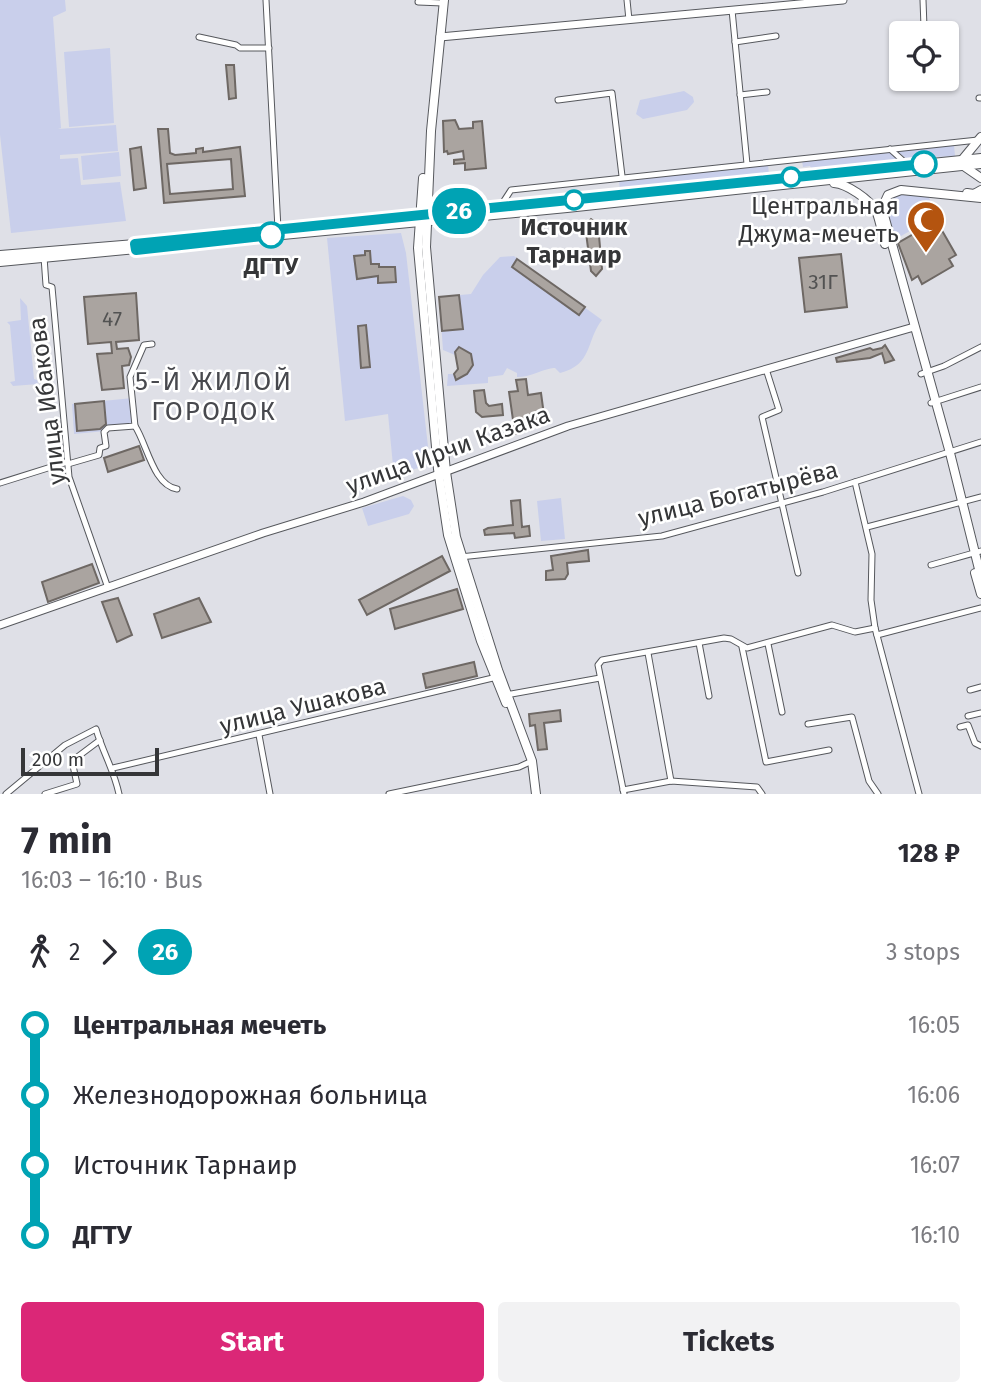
<!DOCTYPE html>
<meta charset="utf-8">
<style>
:root{--surface:#fff;--page:#f2f2f3;--text:#2b2b33;--muted:#7c7c81;--accent:#db2777}
body{margin:0;font-family:"Fira Sans",sans-serif;background:var(--page);color:var(--text);height:100vh;display:flex;flex-direction:column;font-size:26px;white-space:nowrap}
*{box-sizing:border-box;margin:0}
p{font-size:23px;color:var(--muted)}
.icon{flex:none;width:38px;height:38px;fill:none;stroke:currentColor;stroke-width:2;stroke-linecap:round;stroke-linejoin:round}
.map{position:relative;height:794px;overflow:hidden}
.panel{display:flex;flex-direction:column;background:var(--surface);flex:1}
.panel>*{flex:none}
.badge{padding:0 14px;border-radius:23px;font-size:24px;line-height:46px}
.fabs{position:absolute;left:889px;top:21px;display:grid;gap:14px}
.fabs a{display:grid;place-items:center;width:70px;height:70px;border-radius:7px;background:var(--surface);box-shadow:0 2px 5px #0004;font-size:35px}
.scale{position:absolute;left:21px;bottom:18px;width:138px;box-sizing:border-box;padding-left:7px;border:4px solid #353638;border-top:0;font-size:19px;line-height:24px;white-space:nowrap;color:#353638;-webkit-text-stroke:5px #fff;paint-order:stroke}
.map>.badge{position:absolute;translate:-50% -50%;box-shadow:0 0 0 4px #fff}
.legs{display:flex;align-items:center;gap:10px;height:77px;padding:0 21px;font-size:23px}
.legs p{margin-inline-start:auto}
.headline{display:flex;align-items:center;justify-content:space-between;height:119px;padding:0 21px}
h1{font-size:38px;font-weight:700;line-height:52px}
.primary-button{display:flex;gap:14px;margin-top:auto;padding:14px 21px}
.primary-button a{flex:1;height:80px;border-radius:7px;background:var(--accent);color:#fff;font-size:28px;font-weight:700;line-height:80px;text-align:center}
.primary-button a+a{background:var(--page);color:var(--text)}
ul{padding:0 21px;list-style:none}
li{display:flex;align-items:center;gap:24px;height:70px;font-size:26px}
li i{display:grid;place-items:center;width:10px;height:100%;margin:0 9px;background:currentColor}
li i::after{content:'';width:18px;height:18px;margin:-9px;border:5px solid;border-radius:50%;background:var(--surface)}
li p{margin-inline-start:auto}
li:first-child i{background:linear-gradient(#0000 50%,currentColor 0)}
li:last-child i{background:linear-gradient(currentColor 50%,#0000 0)}
.map>svg:first-child{display:block}
</style>
<div class="map">
<svg width="981" height="794" viewBox="0 0 981 794">
<rect width="100%" height="100%" fill="#dfe0e7"/>
<g fill="#c9cfeb">
<path d="M0,0H65L66,11L53,17L61,128L58,129L116,125L118,151L60,155V159L78,158L81,185L120,182L126,221L11,233L0,135Z"/>
<path d="M110,48L114,123L69,127L64,52Z"/>
<path d="M684,91L693,97L694,102L687,110L643,119L636,114L640,100Z"/>
<path d="M954,145L955,156C938,158 924,155 908,160L897,151Z"/>
<path d="M119,152L121,176L83,180L81,156Z"/>
<path d="M890,152L901,161L813,172L810,166L803,167L802,161Z"/>
<path d="M768,164L769,175L620,191L619,180Z"/>
<path d="M899,193L928,196L938,215L894,240L886,206L890,199Z"/>
<path d="M401,233L406,253L430,464L394,476L388,414L345,421L327,238Z"/>
<path d="M514,256L602,320C586,340 593,365 560,373L555,368C547,367 532,377 517,377V373L507,368L503,375L488,377V383L447,386L448,374H454L458,369L455,355L443,350L439,297L471,294L483,275L500,257Z"/>
<path d="M20,298L27,306L34,379L37,380L38,384L13,386L10,382L15,381L10,325L7,322L21,320Z"/>
<path d="M133,398L137,428L74,434L72,404Z"/>
<path d="M403,496L411,500L414,506L409,514L368,526L362,508Z"/>
<path d="M561,498L565,539L541,541L537,501Z"/>
</g>
<g fill="#aaa4a0" stroke="#6e6864" stroke-width="2" fill-rule="evenodd">
<path d="M226,65H234L236,98L229,99Z"/>
<path d="M455,120L459,129L473,128V122L482,121L486,168L465,170V163L454,164V160L464,159L463,151L448,154L447,151L444,152L443,121Z"/>
<path d="M158,129H168L170,153L175,155L196,153V149L203,148V152L240,147L245,196L164,203ZM231,159L233,189L170,194L167,164Z"/>
<path d="M141,147L146,188L134,190L130,149Z"/>
<path d="M591,219L598,225L602,269L596,276L591,271L585,225Z"/>
<path d="M931,224L934,230L940,227L956,255L949,259L953,266L922,284L918,276L912,280L898,243Z"/>
<path d="M365,251H370L371,264H379V267H395L396,282L378,283V276L357,279L354,256L365,255Z"/>
<path d="M841,254L847,307L805,312L799,258Z"/>
<path d="M517,259L585,307L579,315L512,267Z"/>
<path d="M136,293L139,340L116,342L117,349L128,348L131,357L129,365L122,366L124,388L102,390L97,354L112,353L111,342L88,344L84,297Z"/>
<path d="M459,295L463,329L442,331L439,297Z"/>
<path d="M366,325L370,367L361,368L358,326Z"/>
<path d="M885,345L894,360L885,363L882,353L870,358L837,362L836,358L870,348L873,350L882,348Z"/>
<path d="M459,347L471,354L473,365L467,374L456,380L454,374L458,369L455,352Z"/>
<path d="M526,379L528,395L541,393L544,415H541V419L531,420L532,429L515,434L509,392L518,391L516,380Z"/>
<path d="M484,390L486,403L489,406L502,404L503,415L482,417L476,412L474,391Z"/>
<path d="M104,401L106,424L100,429L77,431L75,404Z"/>
<path d="M139,446L144,460L108,472L104,458Z"/>
<path d="M520,500L522,527L529,526L530,536L515,538L514,533L485,535L484,530L488,528L513,525L511,501Z"/>
<path d="M588,550L589,561L567,563L568,574L565,579L546,580V571L553,570L551,556Z"/>
<path d="M442,556L450,571L367,615L359,600Z"/>
<path d="M92,564L99,583L48,602L42,582Z"/>
<path d="M457,589L463,609L395,629L390,609Z"/>
<path d="M118,598L132,635L117,642L102,602Z"/>
<path d="M199,598L211,622L162,638L154,614Z"/>
<path d="M474,662L477,676L426,688L423,674Z"/>
<path d="M560,710L561,721L544,723L547,749L538,750L535,725L530,726L529,714Z"/>
</g>
<g fill="none" stroke-linecap="round" stroke-linejoin="round">
<defs>
<g id="street">
<path d="M266,0L278,229"/>
<path d="M627,0L629,20"/>
<path d="M923,0L924,27"/>
<path d="M418,2L443,3"/>
<path d="M732,10L747,164"/>
<path d="M199,37L236,45L240,48H269"/>
<path d="M735,42L776,36"/>
<path d="M740,95L767,92"/>
<path d="M979,98H981"/>
<path d="M558,100L612,93L622,176"/>
<path d="M890,149L909,166"/>
<path d="M500,207L511,190L978,140"/>
<path d="M44,257L46,285L52,287L69,477L108,588"/>
<path d="M766,369L779,410L762,417L798,573"/>
<path d="M921,374L944,366L981,347"/>
<path d="M931,403L981,387"/>
<path d="M135,426C147,444 153,485 177,489"/>
<path d="M68,464L99,455L100,448L106,446L104,432L108,428L135,426L130,377L144,345L152,344"/>
<path d="M855,482L872,554L871,600L875,628L919,794"/>
<path d="M0,483L67,462"/>
<path d="M867,527L981,497"/>
<path d="M460,557L662,536L823,492L981,442"/>
<path d="M931,565L981,551"/>
<path d="M877,635L981,608"/>
<path d="M699,643L709,696"/>
<path d="M768,644L782,712"/>
<path d="M742,647L766,762L829,750"/>
<path d="M648,653L671,781"/>
<path d="M970,690L981,687"/>
<path d="M506,695L600,678"/>
<path d="M968,716L981,713"/>
<path d="M808,724L852,717L869,781L878,794"/>
<path d="M960,727L968,725L975,743L981,746"/>
<path d="M259,735L270,794"/>
<path d="M113,768L497,677"/>
<path d="M623,790L671,781L757,787L762,794"/>
<path d="M6,794L65,745L96,729C103,753 114,770 119,794"/>
<path d="M45,794L77,784L72,761L100,740"/>
<path d="M389,794L519,767L532,761"/>
<path d="M624,794L598,665L602,660L724,638L731,639L747,648L832,625L855,632L875,628"/>
</g>
<g id="secondary">
<path d="M440,37L843,0"/>
<path d="M0,625L263,533L364,502L568,426L914,327"/>
</g>
<g id="primary">
<path d="M444,0L431,131L426,247L446,472L456,537L498,670L532,761L536,794"/>
<path d="M962,160L981,137"/>
<path d="M965,167L981,178"/>
<path d="M423,178L418,248L438,469L448,535L481,641L506,703"/>
<path d="M834,183C847,184 869,199 876,211C880,219 882,234 885,244"/>
<path d="M967,193L974,194L981,190"/>
<path d="M981,198L901,190L888,195L882,208L950,453L981,577"/>
<path d="M0,255L135,244L981,158"/>
<path d="M0,262L567,208L981,164"/>
<path d="M975,573L981,594"/>
</g>
</defs>
<use href="#street" stroke="#56585d" stroke-width="7"/>
<use href="#secondary" stroke="#56585d" stroke-width="9"/>
<use href="#primary" stroke="#56585d" stroke-width="10"/>
<use href="#street" stroke="#fff" stroke-width="5"/>
<use href="#secondary" stroke="#fff" stroke-width="7"/>
<use href="#primary" stroke="#fff" stroke-width="8"/>
</g>
<g fill="none" stroke-linecap="round" stroke-linejoin="round">
<defs>
<path id="line-1" d="M271,235L136,250L135,244L924,164"/>
</defs>
<use href="#line-1" stroke="#fff" stroke-width="16"/>
<use href="#line-1" stroke="#00a3b4" stroke-width="10"/>
</g>
<defs>
<symbol id="mosque-pin" viewBox="-11 -11 22 30"><path d="M0 17L-7.5 6A9.5 9.5 0 1 1 7.5 6Z" fill="#b4540f" stroke="#fff"/><path d="M3.5-4.9A6 6 0 1 0 3.5 4.9A5 5 0 1 1 3.5-4.9Z" fill="#fff"/></symbol>
</defs>
<g fill-rule="evenodd">
<use href="#mosque-pin" x="904" y="198" width="44" height="60"/>
</g>
<g fill="#fff" stroke="#00a3b4" stroke-width="3.5">
<circle cx="924" cy="164" r="12"/>
<circle cx="791" cy="177" r="9"/>
<circle cx="574" cy="200" r="9"/>
<circle cx="271" cy="235" r="12"/>
</g>
<g text-anchor="middle" stroke-width="5" stroke-linejoin="round" paint-order="stroke">
<g font-size="21" fill="#525252">
<text x="823" y="289">31Г</text>
<text x="112" y="326">47</text>
</g>
<g font-size="24" fill="#353638" stroke="#fff" text-anchor="end">
<text x="899" y="214">Центральная<tspan x="899" dy="28">Джума-мечеть</tspan></text>
</g>
<g font-size="24" font-weight="bold" fill="#353638" stroke="#fff">
<text x="574" y="235">Источник<tspan x="574" dy="28">Тарнаир</tspan></text>
<text x="271" y="274">ДГТУ</text>
</g>
<g font-size="24" fill="#353638" stroke="#fff">
<text transform="translate(47 401) rotate(-97)" y="8">улица Ибакова</text>
<text transform="translate(448 450) rotate(-20)" y="8">улица Ирчи Казака</text>
<text transform="translate(738 494) rotate(-14)" y="8">улица Богатырёва</text>
<text transform="translate(303 706) rotate(-14)" y="8">улица Ушакова</text>
</g>
<g font-size="26" letter-spacing="2" fill="#48494e" stroke="#fff">
<text x="214" y="390">5-Й ЖИЛОЙ<tspan x="214" dy="30">ГОРОДОК</tspan></text>
</g>
</g>
</svg>
<div class="fabs">
<a><svg class="icon" aria-label="locate" viewBox="0 0 24 24"><circle cx="12" cy="12" r="6"/><path d="M12 2v4M12 18v4M2 12h4M18 12h4"/></svg></a>
</div>
<div class="scale">200 m</div>
<b class="badge" style="left:459px;top:211px;background:#00a3b4;color:#fff">26</b>
</div>
<section class="panel">
<div class="headline"><div><h1>7 min</h1><p>16:03 – 16:10 · Bus</p></div><b>128 ₽</b></div>
<div class="legs"><svg class="icon" aria-label="walk" viewBox="0 0 24 24"><circle cx="13" cy="4" r="2"/><path d="M13 8l-2 6 4 7M11 14l-3 7M7 12l3-4h3l4 4"/></svg>2<svg class="icon" aria-label="forward" viewBox="0 0 24 24"><path d="M9 5l7 7-7 7"/></svg><b class="badge" style="background:#00a3b4;color:#fff">26</b><p>3 stops</p></div>
<ul>
<li><i style="color:#00a3b4"></i><b>Центральная мечеть</b><p>16:05</p></li>
<li><i style="color:#00a3b4"></i><span>Железнодорожная больница</span><p>16:06</p></li>
<li><i style="color:#00a3b4"></i><span>Источник Тарнаир</span><p>16:07</p></li>
<li><i style="color:#00a3b4"></i><b>ДГТУ</b><p>16:10</p></li>
</ul>
<div class="primary-button"><a>Start</a><a>Tickets</a></div>
</section>
